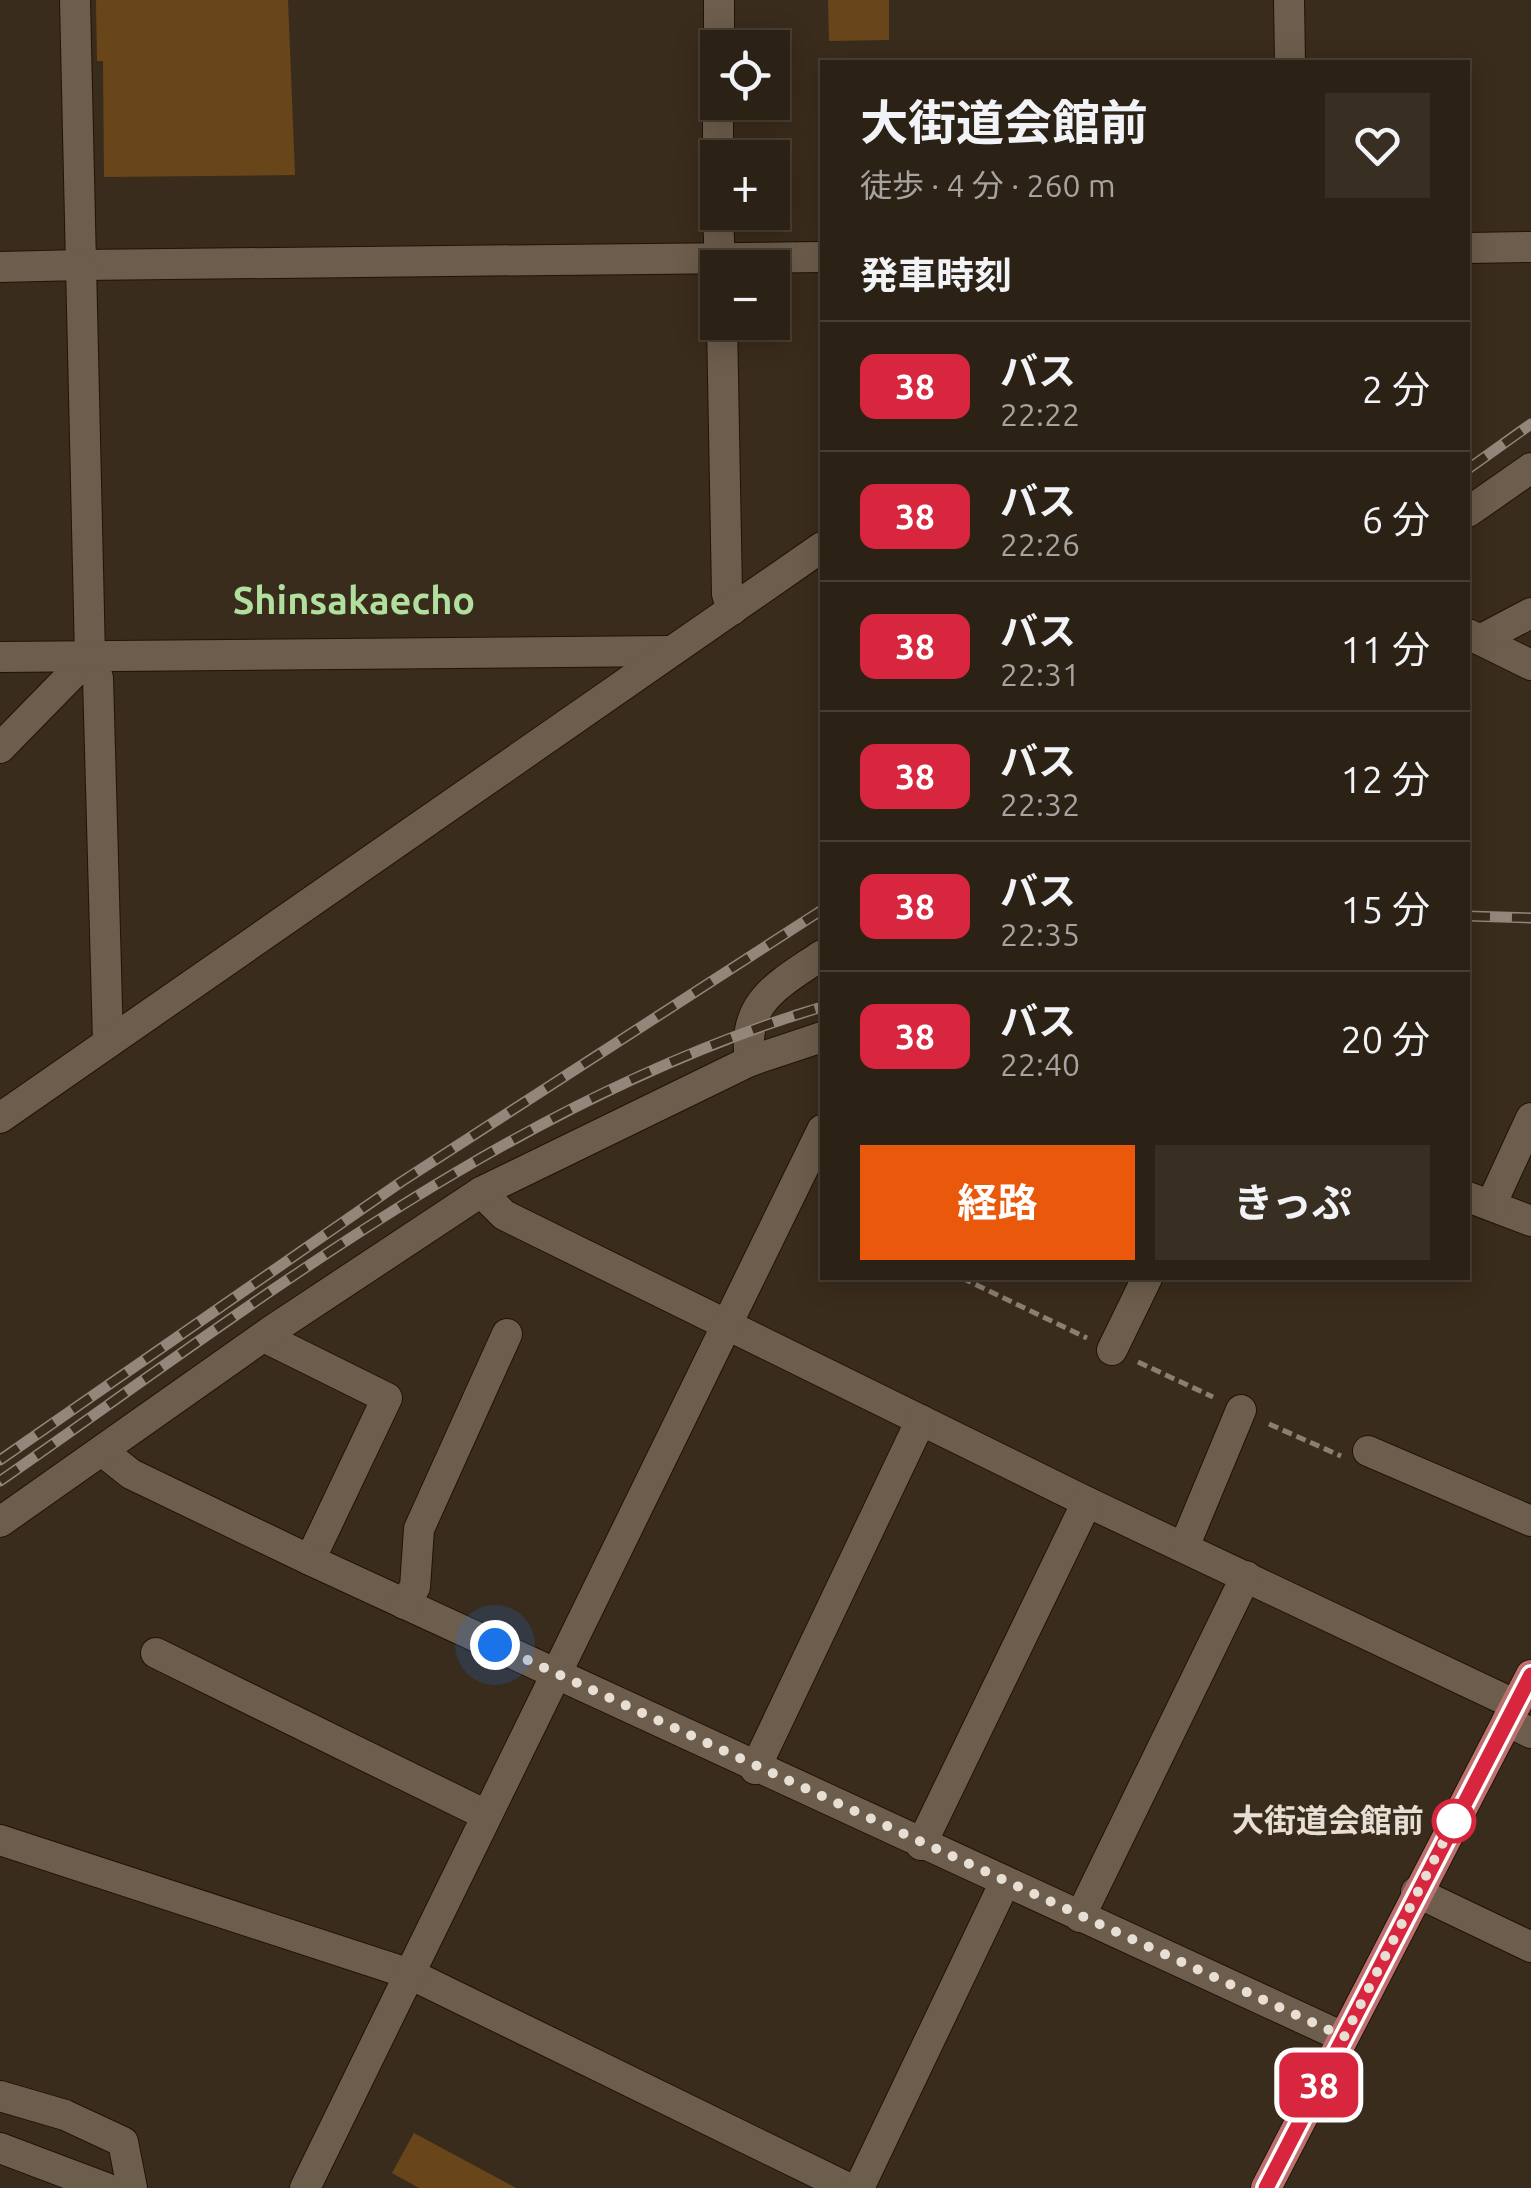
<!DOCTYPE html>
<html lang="ja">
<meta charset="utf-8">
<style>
:root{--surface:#2c2115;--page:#382e22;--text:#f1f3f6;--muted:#a6a3a0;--line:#483e34;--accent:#ea580c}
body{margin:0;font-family:Ubuntu,"Noto Sans JP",sans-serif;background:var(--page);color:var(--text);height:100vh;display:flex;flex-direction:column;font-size:38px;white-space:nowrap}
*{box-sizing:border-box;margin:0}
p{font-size:32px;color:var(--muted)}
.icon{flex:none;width:55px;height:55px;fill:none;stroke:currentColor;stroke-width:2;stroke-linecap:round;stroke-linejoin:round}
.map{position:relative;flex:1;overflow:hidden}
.panel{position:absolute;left:820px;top:60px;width:650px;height:1220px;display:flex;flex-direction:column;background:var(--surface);border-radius:0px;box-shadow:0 5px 25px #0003,0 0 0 2px var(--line)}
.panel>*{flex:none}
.badge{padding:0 20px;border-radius:15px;font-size:35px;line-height:65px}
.controls{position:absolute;left:700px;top:30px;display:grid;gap:20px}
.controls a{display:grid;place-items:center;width:90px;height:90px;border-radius:0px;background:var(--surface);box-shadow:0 5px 25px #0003,0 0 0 2px var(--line);font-size:50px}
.you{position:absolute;width:50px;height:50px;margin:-25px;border:8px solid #fff;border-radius:50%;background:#1a73e8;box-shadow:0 0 0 15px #1a73e833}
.map>.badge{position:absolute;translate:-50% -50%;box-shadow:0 0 0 5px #fff}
h2{padding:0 40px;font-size:38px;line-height:90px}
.round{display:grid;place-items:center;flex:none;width:105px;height:105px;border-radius:0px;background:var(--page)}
.overview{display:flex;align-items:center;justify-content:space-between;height:170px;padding:0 40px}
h1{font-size:48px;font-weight:700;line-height:75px}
.cta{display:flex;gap:20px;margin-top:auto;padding:20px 40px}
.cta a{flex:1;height:115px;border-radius:0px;background:var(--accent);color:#fff;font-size:40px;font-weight:700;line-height:115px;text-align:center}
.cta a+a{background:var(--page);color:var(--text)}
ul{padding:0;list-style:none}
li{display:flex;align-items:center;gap:30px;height:130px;padding:0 40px;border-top:2px solid var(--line)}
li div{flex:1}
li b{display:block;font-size:38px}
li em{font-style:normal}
li .badge{min-width:110px;font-weight:700;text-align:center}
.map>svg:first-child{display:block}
</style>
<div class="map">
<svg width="1531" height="2188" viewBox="0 0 1531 2188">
<rect width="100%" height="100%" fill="#3a2c1c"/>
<g fill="#694619">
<path d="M96,0H288L295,175L104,177L103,61H97Z"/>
<path d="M828,0H889V40L829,41Z"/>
<path d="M414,2133L516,2188H419L392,2173Z"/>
</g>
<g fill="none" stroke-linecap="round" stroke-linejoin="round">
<defs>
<g id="minor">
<path d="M75,0L81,265L822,257"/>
<path d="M1289,0L1290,62"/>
<path d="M719,48V0"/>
<path d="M718,158V102"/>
<path d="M718,212L720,268"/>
<path d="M1468,248L1531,247"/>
<path d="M0,267L81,265L90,656L0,748"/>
<path d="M722,322L727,594L732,610"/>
<path d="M1468,512L1531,468"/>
<path d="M1468,634L1531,665"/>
<path d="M1480,640L1531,613"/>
<path d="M90,656L98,678L108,1041"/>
<path d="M0,657L671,651"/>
<path d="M750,1061C741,1001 780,984 822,955"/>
<path d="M0,1118L822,547"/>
<path d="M481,1192L504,1215L1087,1502L1516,1705"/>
<path d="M1468,1197L1531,1221"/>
<path d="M1491,1205L1531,1118"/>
<path d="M264,1337L387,1398L310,1560"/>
<path d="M1112,1350L1147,1278"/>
<path d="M102,1451L131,1474L310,1560L1343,2037"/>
<path d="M1368,1451L1531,1521"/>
<path d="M0,1522L271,1331L481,1192L750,1061L822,1037"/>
<path d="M1184,1547L1241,1410"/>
<path d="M404,1604L415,1587L419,1529L507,1334"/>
<path d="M156,1653L486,1815"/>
<path d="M1507,1721L1531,1733"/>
<path d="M755,1769L921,1420"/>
<path d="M0,1840L410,1974L848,2188"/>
<path d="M921,1845L1087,1502"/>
<path d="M1416,1892L1531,1947"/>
<path d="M1080,1917L1246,1576"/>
<path d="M0,2096L65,2115L123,2142L132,2188"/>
<path d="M0,2148L106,2188"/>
<path d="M305,2188L822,1130"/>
<path d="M859,2188L1004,1884"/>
</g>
<path id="major" d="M1266,2188L1531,1675"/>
</defs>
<use href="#minor" stroke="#211405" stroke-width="32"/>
<use href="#major" stroke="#211405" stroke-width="32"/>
<g stroke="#8a7f71" stroke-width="5" stroke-dasharray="10 5" stroke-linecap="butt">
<path d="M962,1278L1087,1338"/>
<path d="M1138,1362L1213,1397"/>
<path d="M1269,1424L1341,1456"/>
</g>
<use href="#minor" stroke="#6d5d4c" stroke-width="30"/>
<use href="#major" stroke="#bc6f6e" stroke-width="30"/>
<defs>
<g id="rail">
<path d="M1468,469L1531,424"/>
<path d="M1468,916L1531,918"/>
<path d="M0,1460L401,1182L822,910"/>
<path d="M0,1481C259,1301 516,1098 822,1007"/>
</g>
</defs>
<use href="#rail" stroke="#92877a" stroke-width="11"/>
<use href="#rail" stroke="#3a2c1c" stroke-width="8" stroke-dasharray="22" stroke-linecap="butt"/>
</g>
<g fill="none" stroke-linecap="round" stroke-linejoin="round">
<defs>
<path id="line" d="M1266,2188L1531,1675"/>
</defs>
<use href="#line" stroke="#fff" stroke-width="22"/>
<use href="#line" stroke="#d7263d" stroke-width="15"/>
<path stroke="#e7ded4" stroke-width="10" stroke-dasharray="0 18" d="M495,1645L1344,2037L1454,1821"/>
</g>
<circle fill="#fff" stroke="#d7263d" stroke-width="5" cx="1454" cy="1821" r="20"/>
<g text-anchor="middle" stroke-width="8" stroke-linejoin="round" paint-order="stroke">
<g font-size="32" font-weight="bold" fill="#e7ded4" stroke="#3a2c1c" text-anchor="end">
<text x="1424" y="1832">大街道会館前</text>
</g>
<g font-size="38" font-weight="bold" fill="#b1df9e" stroke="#3a2c1c">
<text x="354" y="614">Shinsakaecho</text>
</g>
</g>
</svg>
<div class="controls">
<a><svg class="icon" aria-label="locate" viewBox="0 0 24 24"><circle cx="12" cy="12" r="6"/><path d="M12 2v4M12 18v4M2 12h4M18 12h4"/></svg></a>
<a>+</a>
<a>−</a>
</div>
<div class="you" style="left:495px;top:1645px"></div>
<b class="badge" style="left:1319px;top:2085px;background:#d7263d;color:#fff">38</b>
<section class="panel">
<div class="overview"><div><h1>大街道会館前</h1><p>徒歩 · 4 分 · 260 m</p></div><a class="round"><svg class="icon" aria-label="heart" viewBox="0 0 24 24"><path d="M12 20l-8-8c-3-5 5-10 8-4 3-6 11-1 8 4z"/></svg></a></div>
<h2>発車時刻</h2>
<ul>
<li><span class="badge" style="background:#d7263d;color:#fff">38</span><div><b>バス</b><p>22:22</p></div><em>2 分</em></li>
<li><span class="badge" style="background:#d7263d;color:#fff">38</span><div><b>バス</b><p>22:26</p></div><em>6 分</em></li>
<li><span class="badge" style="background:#d7263d;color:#fff">38</span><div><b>バス</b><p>22:31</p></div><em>11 分</em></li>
<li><span class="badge" style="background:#d7263d;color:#fff">38</span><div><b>バス</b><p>22:32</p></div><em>12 分</em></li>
<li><span class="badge" style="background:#d7263d;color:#fff">38</span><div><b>バス</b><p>22:35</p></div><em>15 分</em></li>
<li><span class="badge" style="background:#d7263d;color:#fff">38</span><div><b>バス</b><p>22:40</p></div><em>20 分</em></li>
</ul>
<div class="cta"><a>経路</a><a>きっぷ</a></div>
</section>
</div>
